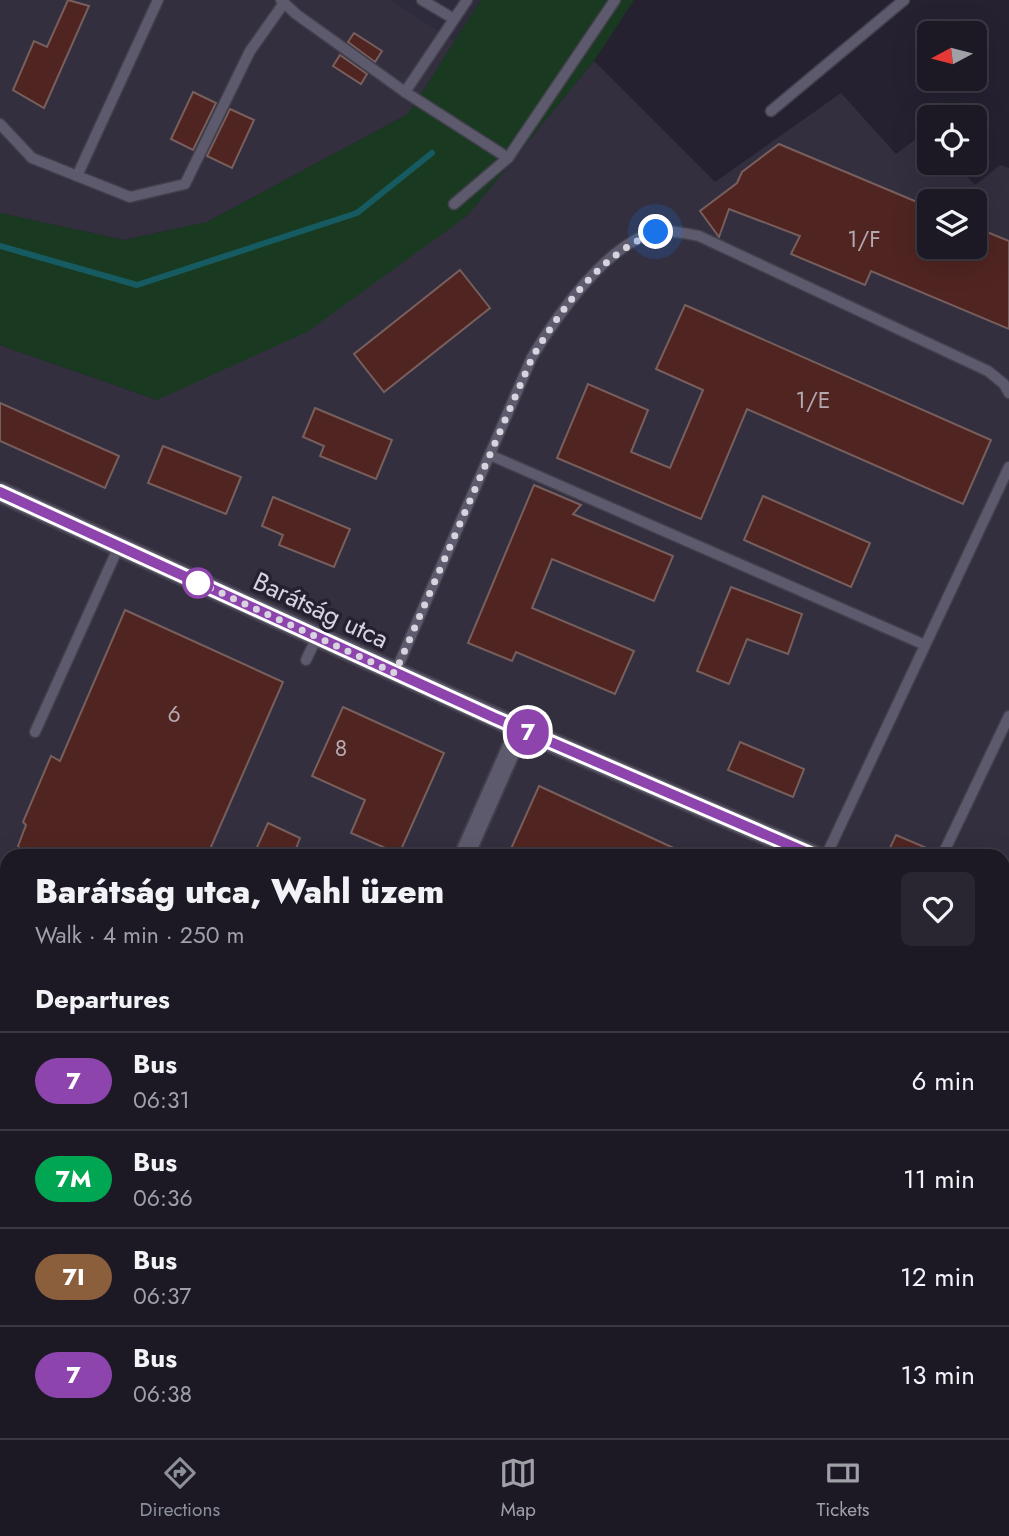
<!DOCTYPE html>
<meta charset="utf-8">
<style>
:root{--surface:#1c1925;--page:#292632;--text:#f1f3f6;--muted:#a0a0a7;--line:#3a3842;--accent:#8c9099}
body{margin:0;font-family:Jost,sans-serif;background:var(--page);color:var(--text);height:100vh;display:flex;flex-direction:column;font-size:26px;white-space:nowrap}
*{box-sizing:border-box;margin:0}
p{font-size:23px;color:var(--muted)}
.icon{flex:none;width:38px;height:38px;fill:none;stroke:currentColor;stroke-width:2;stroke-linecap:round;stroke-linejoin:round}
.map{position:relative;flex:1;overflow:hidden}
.sheet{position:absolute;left:0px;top:849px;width:1010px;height:590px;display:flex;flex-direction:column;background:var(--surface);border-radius:21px 21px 0 0;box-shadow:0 7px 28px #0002,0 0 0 2px var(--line)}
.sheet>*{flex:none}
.badge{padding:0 14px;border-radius:23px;font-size:24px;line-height:46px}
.needle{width:46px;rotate:263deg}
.tools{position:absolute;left:917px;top:21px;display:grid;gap:14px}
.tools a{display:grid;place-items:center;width:70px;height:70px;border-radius:10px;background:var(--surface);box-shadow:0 7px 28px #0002,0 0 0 2px var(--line);font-size:35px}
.you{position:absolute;width:35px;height:35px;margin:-18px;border:5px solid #fff;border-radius:50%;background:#1a73e8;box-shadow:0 0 0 10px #1a73e833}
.map>.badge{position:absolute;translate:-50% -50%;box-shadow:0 0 0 4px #fff}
h2{padding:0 35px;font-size:26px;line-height:63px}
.round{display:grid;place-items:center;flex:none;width:74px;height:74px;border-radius:10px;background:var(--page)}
.head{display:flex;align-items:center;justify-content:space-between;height:119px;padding:0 35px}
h1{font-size:33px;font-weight:800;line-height:52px}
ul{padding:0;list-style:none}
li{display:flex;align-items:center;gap:21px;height:98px;padding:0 35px;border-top:2px solid var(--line)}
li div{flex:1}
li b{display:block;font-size:26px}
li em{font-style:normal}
li .badge{min-width:77px;font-weight:700;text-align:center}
.tabs{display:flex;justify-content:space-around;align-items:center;height:98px;border-top:2px solid var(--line);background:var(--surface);font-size:19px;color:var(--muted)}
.tabs a{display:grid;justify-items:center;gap:4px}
.tabs .active{color:var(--accent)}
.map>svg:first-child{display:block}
</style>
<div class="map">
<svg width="1009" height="1438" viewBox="0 0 1009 1438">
<rect width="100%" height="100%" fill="#252131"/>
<path fill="#2e2c3c" d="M391,0H481L455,41Z"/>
<g fill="#342f3f" fill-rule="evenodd">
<path d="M0,0H391L455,41L408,114L207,222L124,240L0,213Z"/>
<path d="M594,61L715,182L841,93L896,154L925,132L929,137V163H954L975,185L1000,165L1009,168V937L1003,951V856H7V1432H1003V976L1009,978V1438H0V345L157,400L467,216ZM929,201H975V247H929Z"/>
</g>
<path fill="#193a21" d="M481,0H634L594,61L467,216L307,332L157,400L0,345V213L124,240L207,222L408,114Z"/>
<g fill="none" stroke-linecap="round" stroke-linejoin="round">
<path stroke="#165b62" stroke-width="6" d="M0,246L137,285L357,213L432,153"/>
</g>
<g fill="#502421" stroke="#775f5d" stroke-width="2">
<path d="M68,0L89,6L44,108L13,90L34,41L47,47Z"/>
<path d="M354,33L382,51L375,62L348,42Z"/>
<path d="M340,55L367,74L361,84L333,66Z"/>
<path d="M193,92L216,103L193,150L171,139Z"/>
<path d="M230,109L254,120L232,168L207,156Z"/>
<path d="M779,144L929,207V247H975V227L1009,241V329L871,271L865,285L791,254L800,236L729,209L719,237L700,211L737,183L742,172Z"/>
<path d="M460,270L490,308L384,392L354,354Z"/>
<path d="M685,305L991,440L963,504L747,409L701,519L557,458L588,384L648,410L631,452L670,468L703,390L656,369Z"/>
<path d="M0,403L119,456L105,488L0,441Z"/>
<path d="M315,408L392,440L376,479L320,456L324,446L303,437Z"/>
<path d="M163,446L241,477L226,514L148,483Z"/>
<path d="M534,485L581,505L573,514L673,556L654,601L552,559L532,608L634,651L615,694L516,652L512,661L468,643Z"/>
<path d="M763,496L870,543L851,587L744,540Z"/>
<path d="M273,497L350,529L334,567L279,545L283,535L262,526Z"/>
<path d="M731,587L802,614L788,654L747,639L729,684L697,671Z"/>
<path d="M125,610L283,682L207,856H26L18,846L26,825L23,822L51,756L60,761Z"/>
<path d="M343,707L444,753L399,854L351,833L365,800L312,776Z"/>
<path d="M740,742L804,769L793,797L728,770Z"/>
<path d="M539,786L691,856H520L510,851Z"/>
<path d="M268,823L300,838L293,856H253Z"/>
<path d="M896,835L936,852L935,856H902L889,850Z"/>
</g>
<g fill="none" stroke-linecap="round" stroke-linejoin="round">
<defs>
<g id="service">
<path d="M281,0L296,14L405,92"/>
<path d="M422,0L454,19"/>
<path d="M467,0L405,92L508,158"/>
<path d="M771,111L904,0"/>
<path d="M0,124L32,158L130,197L185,184L250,51L284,3"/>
<path d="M77,176L158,0"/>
<path d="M454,204L508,158L615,0"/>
<path d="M490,455L925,645"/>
<path d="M306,660L317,637"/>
<path d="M395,673L532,357C556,317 607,243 656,232C670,229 686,234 699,236L988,371L1004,384L1009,393"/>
<path d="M35,732L119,546"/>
<path d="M826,856L1009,467"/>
<path d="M942,856L1009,716"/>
<path d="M1003,1035L1009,1020"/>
</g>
<g id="minor">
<path d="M0,492L520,729L815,856"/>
<path d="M464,856L520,729"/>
<path d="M1003,940L1009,942"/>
<path d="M974,1432L989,1438"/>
<path d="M203,1438L206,1432"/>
<path d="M695,1438L697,1432"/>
</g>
</defs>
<use href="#service" stroke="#423f4c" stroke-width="13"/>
<use href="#minor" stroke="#423f4c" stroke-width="23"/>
<use href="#service" stroke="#5e5a6d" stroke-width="10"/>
<use href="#minor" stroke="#5e5a6d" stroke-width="19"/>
</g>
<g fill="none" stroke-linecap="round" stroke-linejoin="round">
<defs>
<path id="line" d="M0,492L495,718L815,856"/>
</defs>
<use href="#line" stroke="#fff" stroke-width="16"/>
<use href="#line" stroke="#8e44ad" stroke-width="10"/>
<path stroke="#d7d4df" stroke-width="7" stroke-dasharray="0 12.6" d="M198,583L193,580L395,673L532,358C562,307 601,254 656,232"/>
</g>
<circle fill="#fff" stroke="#8e44ad" stroke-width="3.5" cx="198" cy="583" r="14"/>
<g text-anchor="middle" stroke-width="7" stroke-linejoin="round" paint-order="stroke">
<g font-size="23" fill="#b5a8b0">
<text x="864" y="247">1/F</text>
<text x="813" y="408">1/E</text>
<text x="174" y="722">6</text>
<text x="341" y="756">8</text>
</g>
<g font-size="26" fill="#d7d4df" stroke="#252131">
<text transform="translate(321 610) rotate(25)" y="9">Barátság utca</text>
</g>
</g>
</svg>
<div class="tools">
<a><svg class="needle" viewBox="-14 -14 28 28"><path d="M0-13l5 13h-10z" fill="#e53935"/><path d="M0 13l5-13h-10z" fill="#a0a0a7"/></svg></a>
<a><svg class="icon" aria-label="locate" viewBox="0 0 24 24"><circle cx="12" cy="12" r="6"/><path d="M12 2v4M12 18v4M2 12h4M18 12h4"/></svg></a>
<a><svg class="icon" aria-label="layers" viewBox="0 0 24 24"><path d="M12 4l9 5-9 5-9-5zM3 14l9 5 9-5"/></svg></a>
</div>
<div class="you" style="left:656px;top:232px"></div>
<b class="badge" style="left:528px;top:732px;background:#8e44ad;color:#fff">7</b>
<section class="sheet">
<div class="head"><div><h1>Barátság utca, Wahl üzem</h1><p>Walk · 4 min · 250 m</p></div><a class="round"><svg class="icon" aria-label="heart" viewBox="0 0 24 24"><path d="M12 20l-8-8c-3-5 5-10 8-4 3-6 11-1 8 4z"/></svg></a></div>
<h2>Departures</h2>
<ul>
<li><span class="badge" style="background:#8e44ad;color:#fff">7</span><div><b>Bus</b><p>06:31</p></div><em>6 min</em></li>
<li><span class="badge" style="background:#00a651;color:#fff">7M</span><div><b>Bus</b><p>06:36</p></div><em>11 min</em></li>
<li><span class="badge" style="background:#8b5e3c;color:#fff">7I</span><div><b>Bus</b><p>06:37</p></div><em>12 min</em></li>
<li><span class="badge" style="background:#8e44ad;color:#fff">7</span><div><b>Bus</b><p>06:38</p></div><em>13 min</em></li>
</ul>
</section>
</div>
<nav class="tabs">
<a class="active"><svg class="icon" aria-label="directions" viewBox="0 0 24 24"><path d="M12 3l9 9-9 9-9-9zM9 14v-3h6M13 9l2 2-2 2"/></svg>Directions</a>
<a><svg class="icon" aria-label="map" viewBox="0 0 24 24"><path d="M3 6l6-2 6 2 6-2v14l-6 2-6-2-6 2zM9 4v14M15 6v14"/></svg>Map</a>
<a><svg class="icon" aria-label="tickets" viewBox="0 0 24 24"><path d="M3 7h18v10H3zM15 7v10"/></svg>Tickets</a>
</nav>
